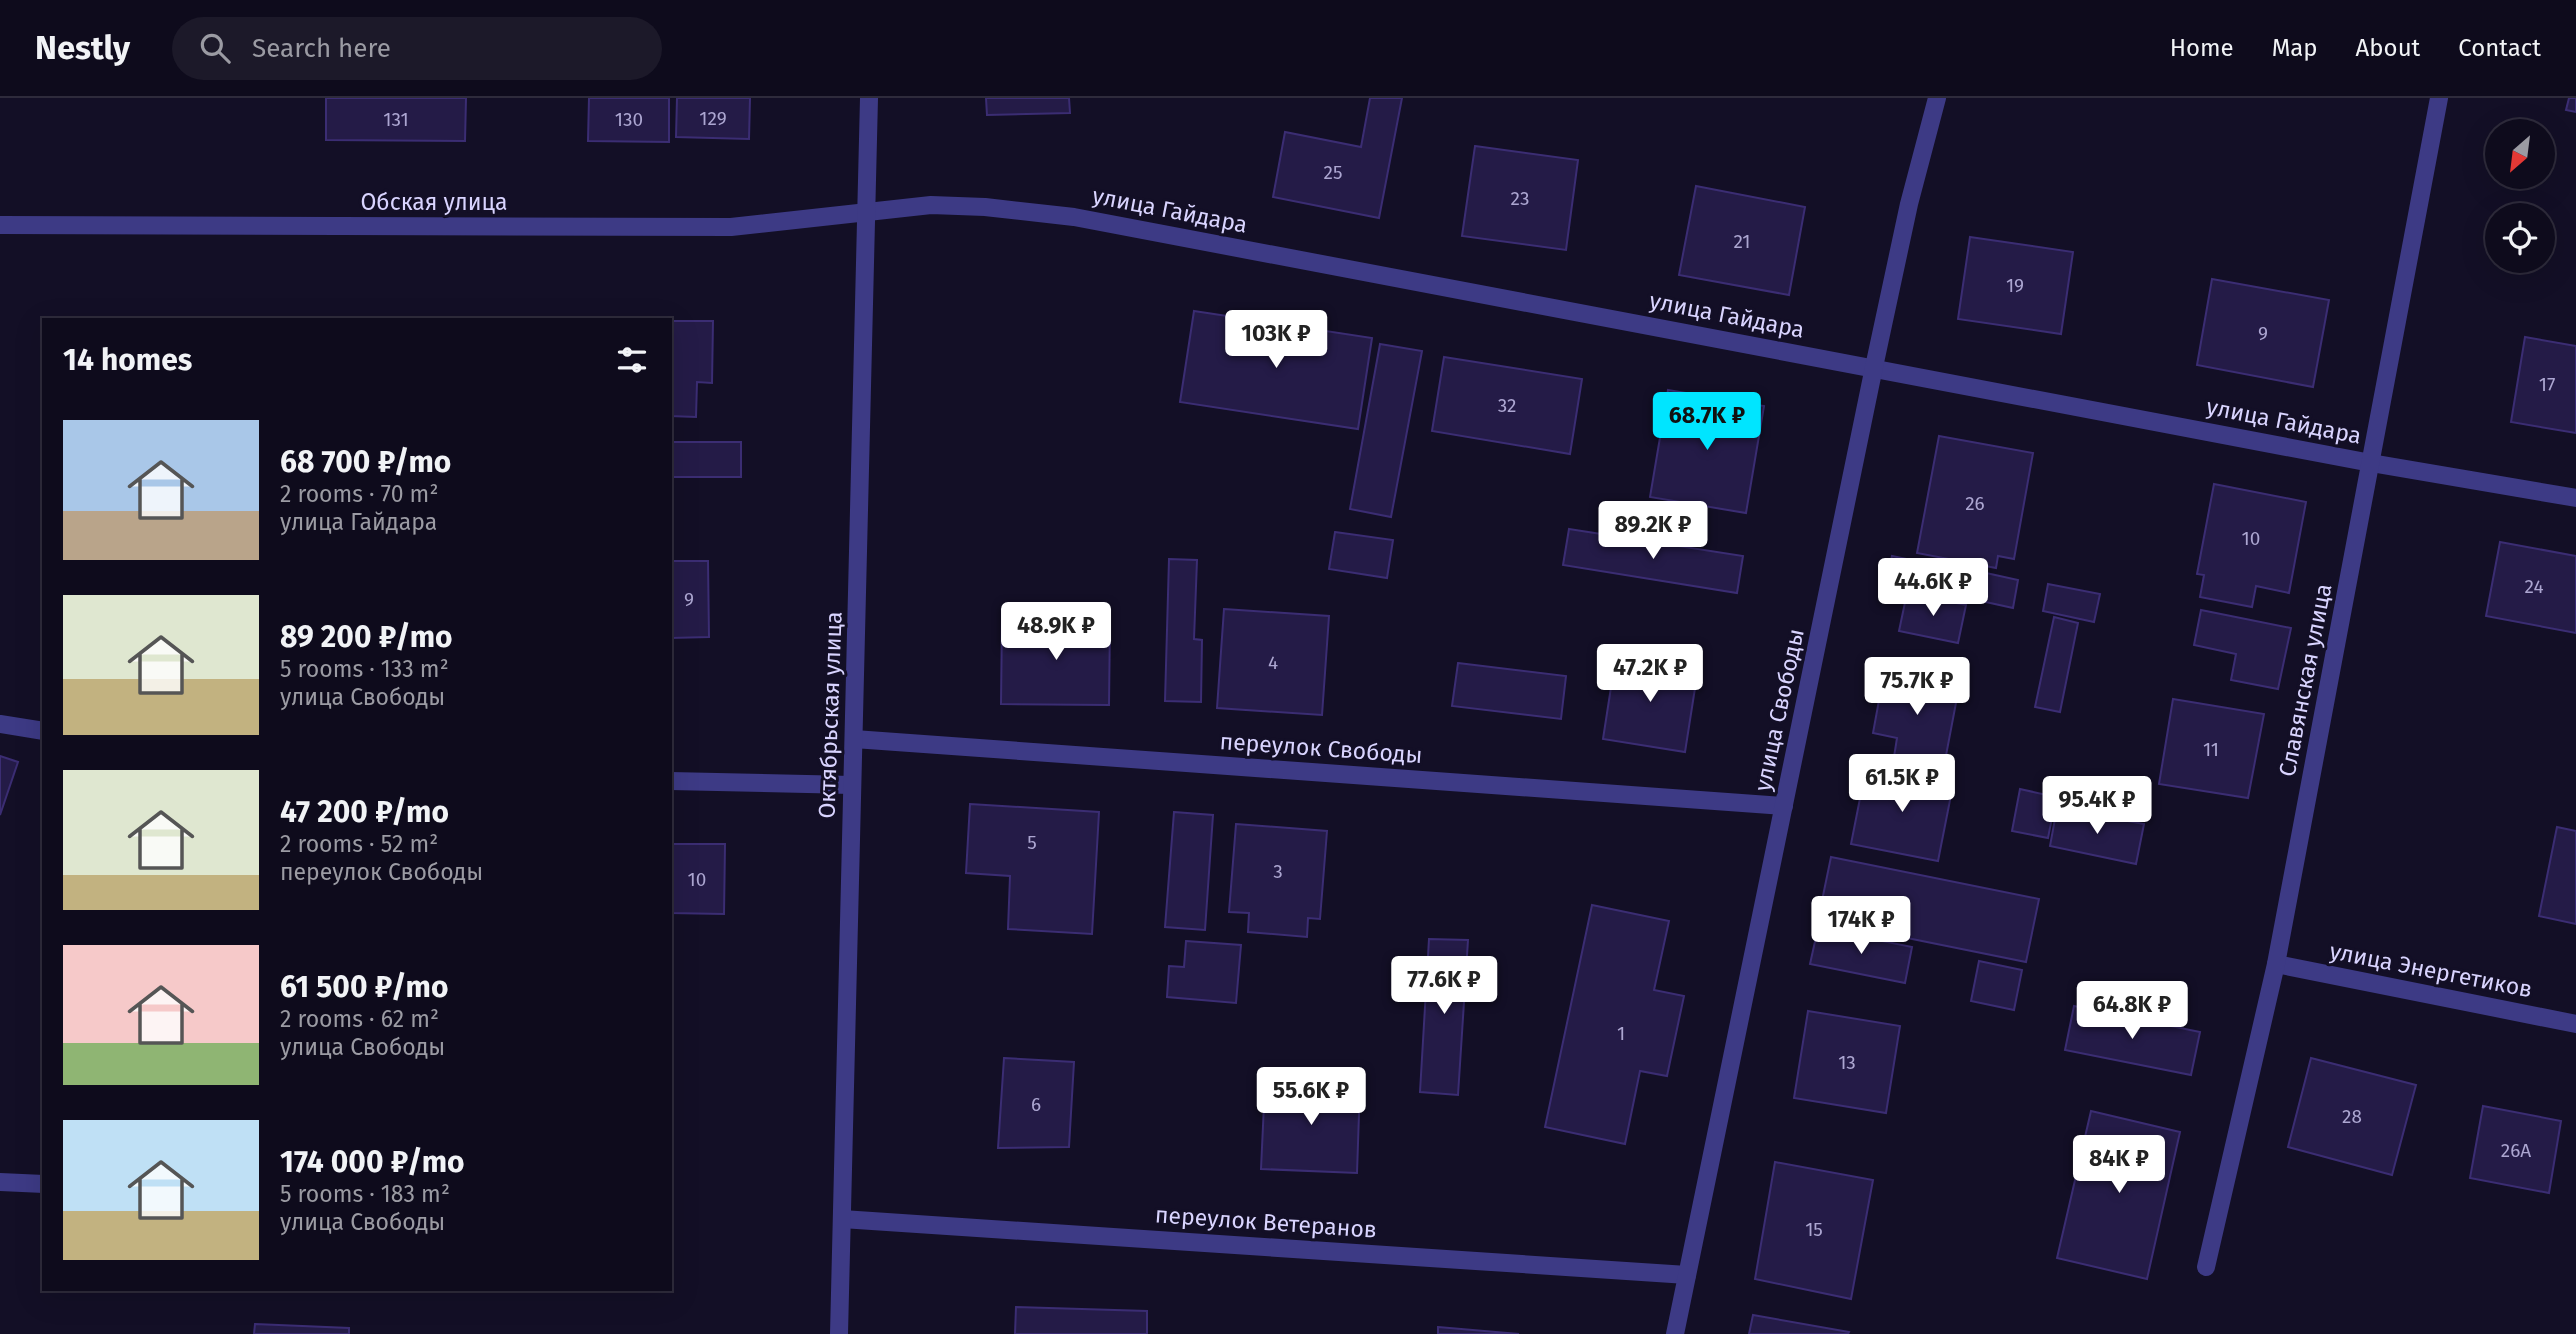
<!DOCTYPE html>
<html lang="en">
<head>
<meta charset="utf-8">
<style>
  :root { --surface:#0e0b1c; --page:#1c1929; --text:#f1f3f6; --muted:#9b9ba3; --line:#2e2b3b; --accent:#00e5ff }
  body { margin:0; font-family:"Fira Sans",sans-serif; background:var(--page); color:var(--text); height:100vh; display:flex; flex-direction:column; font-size:26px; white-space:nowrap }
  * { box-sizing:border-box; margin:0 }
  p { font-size:23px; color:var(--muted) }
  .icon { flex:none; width:38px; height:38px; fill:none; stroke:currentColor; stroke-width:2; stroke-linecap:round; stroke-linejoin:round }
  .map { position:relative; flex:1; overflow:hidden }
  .sheet { position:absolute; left:42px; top:220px; width:630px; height:973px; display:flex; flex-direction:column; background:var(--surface); border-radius:0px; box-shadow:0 7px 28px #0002,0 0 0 2px var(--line) }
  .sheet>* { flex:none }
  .needle { width:46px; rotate:208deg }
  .fabs { position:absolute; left:2485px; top:21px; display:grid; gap:14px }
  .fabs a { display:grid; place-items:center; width:70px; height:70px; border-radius:50%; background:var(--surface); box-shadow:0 7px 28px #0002,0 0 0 2px var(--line); font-size:35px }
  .price { position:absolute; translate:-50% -60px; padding:0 16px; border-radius:7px; background:#fff; color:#222; font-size:23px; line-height:46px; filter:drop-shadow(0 2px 4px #0008) }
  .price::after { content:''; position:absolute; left:50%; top:42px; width:21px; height:16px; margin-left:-10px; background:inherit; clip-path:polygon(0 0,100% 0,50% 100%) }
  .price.on { background:var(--accent); color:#111 }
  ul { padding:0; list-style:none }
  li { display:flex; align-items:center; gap:21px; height:175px; padding:0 21px }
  li span { display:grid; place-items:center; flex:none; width:196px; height:140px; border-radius:0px; color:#555 }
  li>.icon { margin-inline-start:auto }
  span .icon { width:84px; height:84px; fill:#fffc; stroke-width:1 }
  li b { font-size:30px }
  h2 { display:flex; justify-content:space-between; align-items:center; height:84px; padding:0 21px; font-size:30px }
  header { display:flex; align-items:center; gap:42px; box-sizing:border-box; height:98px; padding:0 35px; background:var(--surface); border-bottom:2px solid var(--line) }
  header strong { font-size:33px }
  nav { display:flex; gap:38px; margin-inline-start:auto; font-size:24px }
  .search { width:490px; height:63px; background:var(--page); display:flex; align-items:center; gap:18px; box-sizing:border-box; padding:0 24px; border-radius:38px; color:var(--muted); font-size:26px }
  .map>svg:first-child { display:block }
  .building { fill:#241b47; stroke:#3b2d73; stroke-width:2 }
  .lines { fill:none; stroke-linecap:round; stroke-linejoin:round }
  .lane { stroke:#3d3a85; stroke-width:18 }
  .street { stroke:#3d3a85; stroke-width:18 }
  .labels { text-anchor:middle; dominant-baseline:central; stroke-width:6; stroke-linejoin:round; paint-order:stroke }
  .number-label { font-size:19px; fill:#aca6d1 }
  .street-label { font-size:23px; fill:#d9d4ff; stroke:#130f26 }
</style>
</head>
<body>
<header>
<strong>Nestly</strong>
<div class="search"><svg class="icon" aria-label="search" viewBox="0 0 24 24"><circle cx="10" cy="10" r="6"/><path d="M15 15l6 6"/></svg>Search here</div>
<nav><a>Home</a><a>Map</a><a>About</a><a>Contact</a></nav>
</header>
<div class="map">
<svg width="2576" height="1236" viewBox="0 0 2576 1236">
  <rect width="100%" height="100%" fill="#130f26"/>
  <g class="building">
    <path d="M326,0h140l-1,43 -139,-1z"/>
    <path d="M589,0h80v44l-81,-1z"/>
    <path d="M677,0h73l-1,41 -73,-2z"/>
    <path d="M986,0h83l1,15 -83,2z"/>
    <path d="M1370,0h32l-23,120 -106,-21 12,-65 76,15z"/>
    <path d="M2569,0h7v14l-10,-2z"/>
    <path d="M1475,48l103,14 -12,90 -104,-14z"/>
    <path d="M1696,88l109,21 -16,88 -110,-20z"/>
    <path d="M1970,139l103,15 -12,82 -103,-15z"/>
    <path d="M2212,181l117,21 -16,87 -116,-22z"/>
    <path d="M1194,213l178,27 -14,91 -178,-27z"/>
    <path d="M670,223h43l-1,62 -15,-1 -1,35 -26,-1z"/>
    <path d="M2525,239l51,9v87l-65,-11z"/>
    <path d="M1380,246l42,7 -31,166 -41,-8z"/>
    <path d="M1444,259l138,22 -12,75 -138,-23z"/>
    <path d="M1668,292l96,16 -18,107 -96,-16z"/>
    <path d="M1939,338l94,17 -19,106 -16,-3 -2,12 -79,-15z"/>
    <rect x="670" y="344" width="71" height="35"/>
    <path d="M2214,386l92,18 -17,91 -33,-7 -4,21 -52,-10 4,-22 -7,-1z"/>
    <path d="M1569,431l174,27 -6,37 -174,-28z"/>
    <path d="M1335,434l58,8 -6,38 -58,-9z"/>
    <path d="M2500,444l76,14v77l-90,-17z"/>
    <path d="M1892,458l73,15 -5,26 -74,-15z"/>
    <path d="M1169,461l28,1 -3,79 8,1 -1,62 -36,-1z"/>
    <path d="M670,463h38l1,76 -39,1z"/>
    <path d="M1968,471l50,11 -5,28 -50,-11z"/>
    <path d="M2048,486l52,10 -6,28 -51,-11z"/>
    <path d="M1907,495l59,12 -8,38 -59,-12z"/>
    <path d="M1224,511l105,7 -7,99 -105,-7z"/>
    <path d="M2201,512l90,18 -13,61 -47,-9 5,-26 -42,-9z"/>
    <path d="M2054,519l24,6 -18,89 -25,-5z"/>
    <path d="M1002,522h108l-1,85 -108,-1z"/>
    <path d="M1616,557l82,14 -13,83 -82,-13z"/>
    <path d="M1458,565l108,13 -5,43 -109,-13z"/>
    <path d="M1884,575l75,14 -15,79 -50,-9 3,-19 -24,-5z"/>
    <path d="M2173,601l91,15 -16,84 -89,-14z"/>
    <path d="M0,658l18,6 -18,53z"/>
    <path d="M1866,670l87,17 -15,76 -87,-17z"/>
    <path d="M2020,691l36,8 -8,41 -36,-7z"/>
    <path d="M970,706l129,8 -7,122 -84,-5 2,-53 -44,-3z"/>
    <path d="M2057,710l87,16 -8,40 -86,-18z"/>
    <path d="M1174,714l39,3 -8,115 -40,-3z"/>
    <path d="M1236,726l91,7 -7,88 -12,-1 -1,19 -59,-5 1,-19 -20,-1z"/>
    <path d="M2557,729l19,4v93l-37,-8z"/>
    <path d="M670,746h55l-1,70 -54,-1z"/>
    <path d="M1831,759l208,42 -13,63 -208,-42z"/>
    <path d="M1592,807l77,16 -15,69 30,6 -17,80 -27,-5 -15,73 -80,-17z"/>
    <path d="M1818,830l94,19 -7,36 -95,-19z"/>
    <path d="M1429,841l39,1 -10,155 -38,-3z"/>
    <path d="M1186,843l55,4 -5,58 -69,-6 2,-31 15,1z"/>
    <path d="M1979,863l43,9 -8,40 -43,-9z"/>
    <path d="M2074,908l126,26 -9,43 -126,-25z"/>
    <path d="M1808,913l92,15 -14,87 -92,-15z"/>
    <path d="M1004,960l70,4 -5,85 -71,1z"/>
    <path d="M2311,960l105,27 -24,90 -104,-28z"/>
    <path d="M1265,985l95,1 -3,89 -96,-4z"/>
    <path d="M2483,1008l78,15 -12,72 -79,-15z"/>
    <path d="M2091,1013l89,21 -33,147 -90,-21z"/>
    <path d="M1775,1064l98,18 -22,119 -96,-20z"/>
    <path d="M1016,1209l131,4v23h-132z"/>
    <path d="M1753,1217l96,17 -1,2h-99z"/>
    <path d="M255,1226l94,4v6h-95z"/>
    <path d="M1438,1229l81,7h-81z"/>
  </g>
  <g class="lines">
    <g class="lane">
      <path d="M0,626l44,7"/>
      <path d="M670,683l182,4"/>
      <path d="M0,1084l44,2"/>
    </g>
    <g class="street">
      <path d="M0,127l731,2 200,-22 54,2 89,10 1297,246 205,35"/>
      <path d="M854,641l930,67"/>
      <path d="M2276,866l300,60"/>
      <path d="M842,1121l845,56"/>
      <path d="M2206,1169l70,-303 163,-866"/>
      <path d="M839,1236l30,-1236"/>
      <path d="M1675,1236l199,-967 35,-163 28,-106"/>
    </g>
  </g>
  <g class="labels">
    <g class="number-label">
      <text x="713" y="20">129</text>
      <text x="396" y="21">131</text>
      <text x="629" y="21">130</text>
      <text x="1333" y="74">25</text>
      <text x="1520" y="100">23</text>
      <text x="1742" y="143">21</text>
      <text x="2015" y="187">19</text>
      <text x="2263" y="235">9</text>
      <text x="2547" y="286">17</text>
      <text x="1507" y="307">32</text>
      <text x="1975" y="405">26</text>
      <text x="2251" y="440">10</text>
      <text x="2534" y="488">24</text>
      <text x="689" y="501">9</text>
      <text x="1273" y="564">4</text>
      <text x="2211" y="651">11</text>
      <text x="1032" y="744">5</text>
      <text x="1278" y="773">3</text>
      <text x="697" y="781">10</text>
      <text x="1621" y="935">1</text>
      <text x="1847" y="964">13</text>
      <text x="1036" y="1006">6</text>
      <text x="2352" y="1018">28</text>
      <text x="2516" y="1052">26А</text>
      <text x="1814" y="1131">15</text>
    </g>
    <g class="street-label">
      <text x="434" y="104">Обская улица</text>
      <text transform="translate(1170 112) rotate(11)">улица Гайдара</text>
      <text transform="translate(1727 217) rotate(11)">улица Гайдара</text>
      <text transform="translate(2284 323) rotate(11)">улица Гайдара</text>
      <text transform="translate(2305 582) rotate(-79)">Славянская улица</text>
      <text transform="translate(1779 612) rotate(-78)">улица Свободы</text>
      <text transform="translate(830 617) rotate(-88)">Октябрьская улица</text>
      <text transform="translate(1321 650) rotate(4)">переулок Свободы</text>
      <text transform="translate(2431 872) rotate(11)">улица Энергетиков</text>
      <text transform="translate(1266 1124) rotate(4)">переулок Ветеранов</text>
    </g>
  </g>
</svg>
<div class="fabs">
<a><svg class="needle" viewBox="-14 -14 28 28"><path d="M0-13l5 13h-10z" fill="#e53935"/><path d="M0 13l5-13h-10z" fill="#9b9ba3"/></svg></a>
<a><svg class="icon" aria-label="locate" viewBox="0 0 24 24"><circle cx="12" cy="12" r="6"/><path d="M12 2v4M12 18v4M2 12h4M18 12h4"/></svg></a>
</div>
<b class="price" style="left:1276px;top:272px">103K ₽</b>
<b class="price on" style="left:1707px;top:354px">68.7K ₽</b>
<b class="price" style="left:1653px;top:463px">89.2K ₽</b>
<b class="price" style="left:1933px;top:520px">44.6K ₽</b>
<b class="price" style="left:1056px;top:564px">48.9K ₽</b>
<b class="price" style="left:1650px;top:606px">47.2K ₽</b>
<b class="price" style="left:1917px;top:619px">75.7K ₽</b>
<b class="price" style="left:1902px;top:716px">61.5K ₽</b>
<b class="price" style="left:2097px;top:738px">95.4K ₽</b>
<b class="price" style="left:1861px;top:858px">174K ₽</b>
<b class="price" style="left:1444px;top:918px">77.6K ₽</b>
<b class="price" style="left:2132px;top:943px">64.8K ₽</b>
<b class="price" style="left:1311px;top:1029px">55.6K ₽</b>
<b class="price" style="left:2119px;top:1097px">84K ₽</b>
<section class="sheet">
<h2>14 homes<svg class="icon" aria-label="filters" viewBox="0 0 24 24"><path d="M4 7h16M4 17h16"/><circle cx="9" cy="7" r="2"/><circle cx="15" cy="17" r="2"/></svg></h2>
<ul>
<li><span style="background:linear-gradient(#a9c7e8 65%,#b9a48a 0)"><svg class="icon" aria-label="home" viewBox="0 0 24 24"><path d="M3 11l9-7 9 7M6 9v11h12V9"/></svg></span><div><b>68 700 ₽/mo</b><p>2 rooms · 70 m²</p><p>улица Гайдара</p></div></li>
<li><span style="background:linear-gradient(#dfe7d0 60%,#c2b280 0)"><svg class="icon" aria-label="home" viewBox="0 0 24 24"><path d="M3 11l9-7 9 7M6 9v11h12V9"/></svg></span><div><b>89 200 ₽/mo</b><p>5 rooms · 133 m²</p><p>улица Свободы</p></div></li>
<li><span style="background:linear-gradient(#dfe7d0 75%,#c2b280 0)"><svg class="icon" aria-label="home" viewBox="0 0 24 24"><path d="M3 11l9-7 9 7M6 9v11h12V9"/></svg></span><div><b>47 200 ₽/mo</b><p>2 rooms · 52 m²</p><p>переулок Свободы</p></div></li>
<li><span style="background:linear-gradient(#f6c9c9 70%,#8fb573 0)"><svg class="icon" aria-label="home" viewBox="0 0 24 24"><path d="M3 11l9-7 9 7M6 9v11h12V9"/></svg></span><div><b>61 500 ₽/mo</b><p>2 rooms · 62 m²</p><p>улица Свободы</p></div></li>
<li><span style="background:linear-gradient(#bfe0f5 65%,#c2b280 0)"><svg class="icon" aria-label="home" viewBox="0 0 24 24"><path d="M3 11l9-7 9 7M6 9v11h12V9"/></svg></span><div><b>174 000 ₽/mo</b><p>5 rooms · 183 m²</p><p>улица Свободы</p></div></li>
</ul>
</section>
</div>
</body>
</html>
